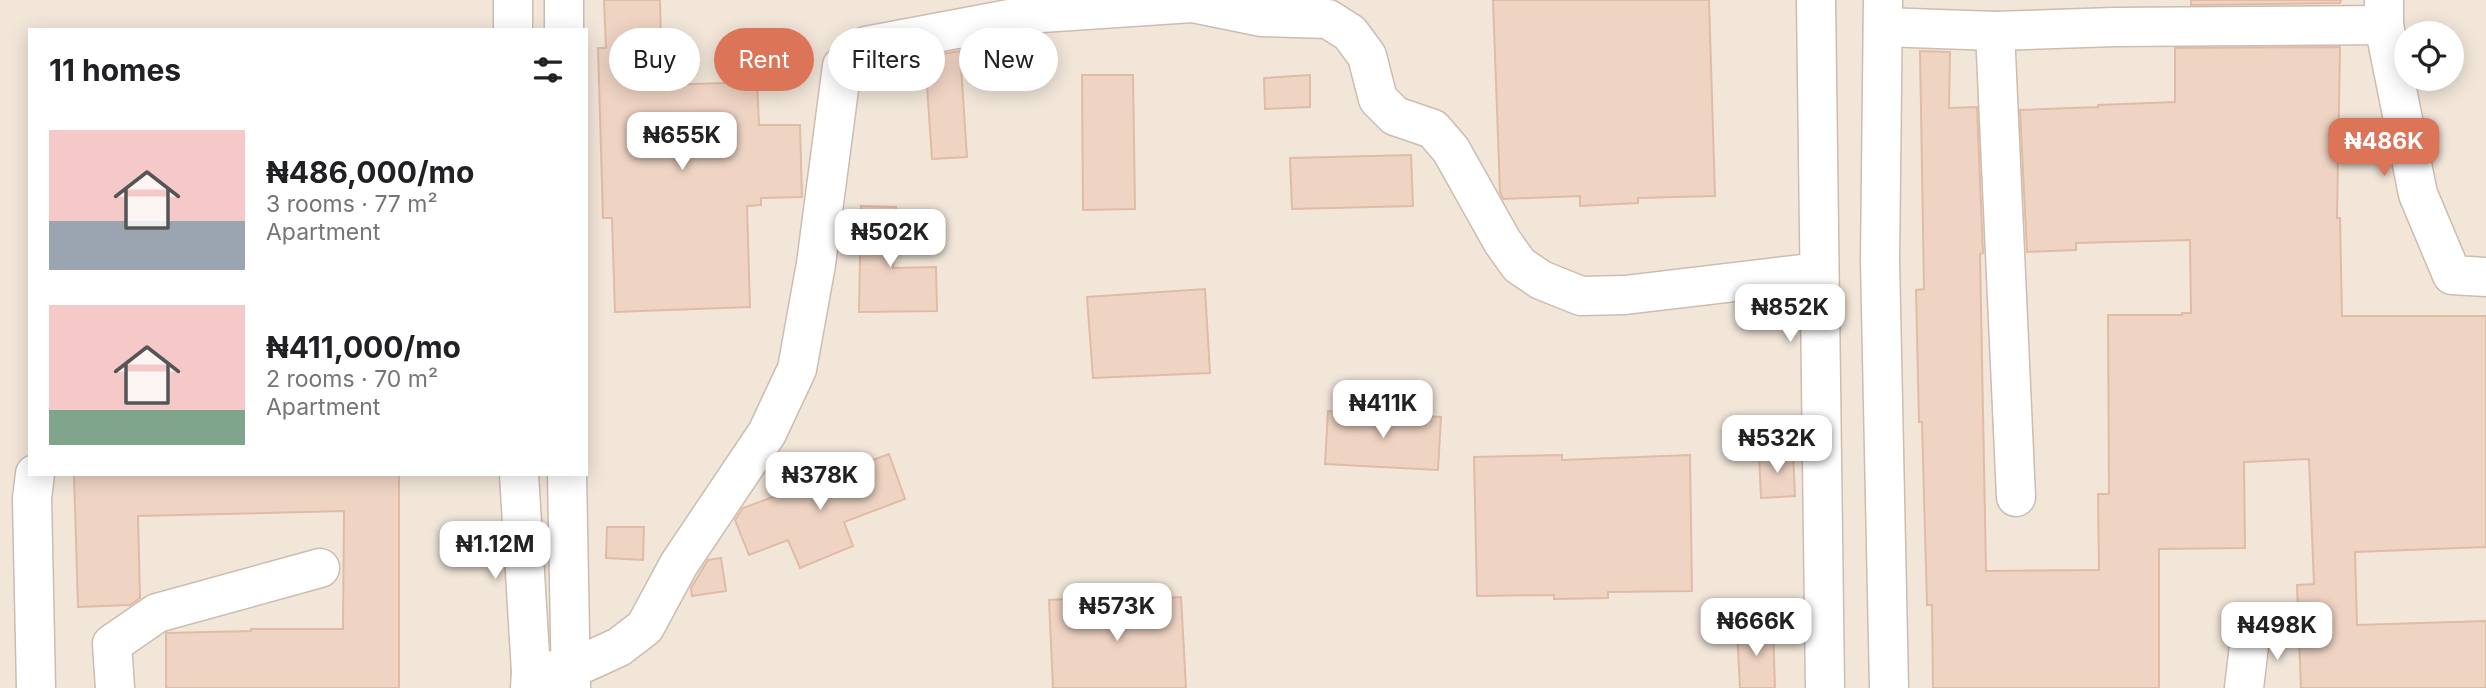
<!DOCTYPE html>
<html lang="en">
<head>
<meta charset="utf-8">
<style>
  :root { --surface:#fff; --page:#f6f6f6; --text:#202124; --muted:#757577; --accent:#dc7458 }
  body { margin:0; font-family:Inter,sans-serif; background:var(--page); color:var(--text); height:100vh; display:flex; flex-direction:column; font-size:26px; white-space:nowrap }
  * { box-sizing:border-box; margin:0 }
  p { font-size:23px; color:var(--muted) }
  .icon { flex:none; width:38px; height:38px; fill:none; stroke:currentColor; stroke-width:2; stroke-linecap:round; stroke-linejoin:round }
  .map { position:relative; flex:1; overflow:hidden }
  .panel { position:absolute; left:28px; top:28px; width:560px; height:448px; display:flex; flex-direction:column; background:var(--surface); border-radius:0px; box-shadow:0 4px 18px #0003 }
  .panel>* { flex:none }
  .hud { position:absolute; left:609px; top:28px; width:665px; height:63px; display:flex; gap:14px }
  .buttons { position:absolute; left:2394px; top:21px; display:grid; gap:14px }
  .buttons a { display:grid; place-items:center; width:70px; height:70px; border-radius:50%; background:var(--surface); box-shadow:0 4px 18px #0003; font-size:35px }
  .price { position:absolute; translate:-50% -60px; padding:0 16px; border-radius:14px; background:#fff; color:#222; font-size:23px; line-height:46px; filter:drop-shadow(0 2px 4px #0008) }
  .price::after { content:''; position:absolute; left:50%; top:42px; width:21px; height:16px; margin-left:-10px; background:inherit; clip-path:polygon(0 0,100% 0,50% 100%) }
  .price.on { background:var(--accent); color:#fff }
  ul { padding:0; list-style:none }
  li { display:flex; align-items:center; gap:21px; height:175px; padding:0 21px }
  li span { display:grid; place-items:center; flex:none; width:196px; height:140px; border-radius:0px; color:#555 }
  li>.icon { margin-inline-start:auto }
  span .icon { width:84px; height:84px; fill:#fffc; stroke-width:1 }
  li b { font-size:30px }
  h2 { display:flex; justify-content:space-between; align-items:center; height:84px; padding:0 21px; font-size:30px }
  .chip { padding:0 24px; border-radius:32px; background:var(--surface); box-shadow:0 4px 18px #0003; font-size:24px; line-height:63px }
  .chip.on { background:var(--accent); color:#fff }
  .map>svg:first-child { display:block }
  .residential { fill:#f2e6d9; fill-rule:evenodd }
  .building { fill:#efd4c3; stroke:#e0bba5; stroke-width:2 }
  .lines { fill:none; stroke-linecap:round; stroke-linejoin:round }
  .minor-casing { stroke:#cdbcb0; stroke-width:41 }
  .minor { stroke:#fff; stroke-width:38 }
</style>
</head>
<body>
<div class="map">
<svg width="2486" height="688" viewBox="0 0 2486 688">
  <rect width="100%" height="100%" fill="#fbf4ea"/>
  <path class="residential" d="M0,0h2486v688h-2486zM30,30h556v444h-556zM2406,33h46v46h-46z"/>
  <g class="building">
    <path d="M604,0h56l2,85 95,-3 2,43h41l2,72 -41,1v7l-14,1 3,101 -135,5 -3,-94h-9l-5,-170h8z"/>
    <path d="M1493,0h216l6,196 -77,2v5l-58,3v-10l-77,3 -3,-7z"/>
    <path d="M2191,0h150l-1,3 -149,2z"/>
    <path d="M2340,47l-3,171h3l2,98h144v231l-131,5 2,73 129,-4v67h-185l-4,-103 17,-1 -5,-125 -65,3 1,86 -86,1v139h-226l-1,-83h-5l-5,-183h-3l-3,-132 8,-1 -4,-238 30,1 -1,56 28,-1 6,146 -3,1 6,317 113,-1 -1,-76h11l-1,-179h74v-2h9l-1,-73 -114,3v7l-49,2 -7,-142 78,-3v-2l77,-3v-54z"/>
    <path d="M960,51l7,106 -35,2 -7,-102z"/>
    <path d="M1082,75h51l2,134 -52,1z"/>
    <path d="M1310,75v32l-45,2 -1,-31z"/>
    <path d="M1411,155l2,51 -121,3 -2,-51z"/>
    <path d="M861,206l35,1 -3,61 43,-1 1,44 -78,1z"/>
    <path d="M1205,289l5,84 -117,5 -6,-81z"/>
    <path d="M1328,411l113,6 -3,53 -113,-6z"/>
    <path d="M1793,452l2,44 -34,2 -2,-45z"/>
    <path d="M889,454l16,45 -61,23 9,24 -53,22 -12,-28 -39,15 -14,-35 8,-12z"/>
    <path d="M1562,455v5l128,-5 2,136 -84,1v6l-54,1v-4l-77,1 -3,-139z"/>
    <path d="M74,474h325v214h-233v-55l85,-2v-2h92l1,-118 -206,5 2,82 -10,7 -52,2z"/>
    <path d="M607,527h37l-1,33 -37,-2z"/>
    <path d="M721,558l5,33 -34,5 -1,-8 17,-28z"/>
    <path d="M1107,597v4l74,-4 5,91h-133l-4,-88z"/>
    <path d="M1773,628l2,60h-35l-3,-58z"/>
  </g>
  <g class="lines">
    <defs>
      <g id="minor">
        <path d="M1816,0l9,688"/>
        <path d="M1883,0l-3,260 9,428"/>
        <path d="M2384,0v25l34,169 34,81 34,2"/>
        <path d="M1883,27l112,4 120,-4 269,-2"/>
        <path d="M513,30v-30"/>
        <path d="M564,30v-30"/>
        <path d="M1995,31l21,466"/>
        <path d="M35,474l-3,24 4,190"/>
        <path d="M519,474l12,198 -1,16"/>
        <path d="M567,474l4,214"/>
        <path d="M531,672l40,-3 48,-22 26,-20 34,-63 88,-131 30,-64 19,-105 26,-198 24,-20 175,-33 151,-10 69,14 67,2 22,14 17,23 11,43 17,17 38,13 18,21 51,91 17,24 22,15 40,16 44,-1 194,-23"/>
        <path d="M115,688l-3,-44 45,-31 163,-45"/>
        <path d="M2244,688l7,-59"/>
      </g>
    </defs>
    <use href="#minor" class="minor-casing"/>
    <use href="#minor" class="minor"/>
  </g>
</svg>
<div class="buttons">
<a><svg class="icon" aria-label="locate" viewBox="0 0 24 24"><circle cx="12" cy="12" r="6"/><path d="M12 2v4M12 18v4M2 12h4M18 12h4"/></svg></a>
</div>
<b class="price" style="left:682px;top:172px">₦655K</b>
<b class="price on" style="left:2384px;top:178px">₦486K</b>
<b class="price" style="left:890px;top:269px">₦502K</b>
<b class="price" style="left:1790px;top:344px">₦852K</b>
<b class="price" style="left:1383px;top:440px">₦411K</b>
<b class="price" style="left:1777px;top:475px">₦532K</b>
<b class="price" style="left:820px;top:512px">₦378K</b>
<b class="price" style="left:495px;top:581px">₦1.12M</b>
<b class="price" style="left:1117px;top:643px">₦573K</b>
<b class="price" style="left:1756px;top:658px">₦666K</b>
<b class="price" style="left:2277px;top:662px">₦498K</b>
<div class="hud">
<a class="chip">Buy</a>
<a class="chip on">Rent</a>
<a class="chip">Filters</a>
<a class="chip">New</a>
</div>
<section class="panel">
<h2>11 homes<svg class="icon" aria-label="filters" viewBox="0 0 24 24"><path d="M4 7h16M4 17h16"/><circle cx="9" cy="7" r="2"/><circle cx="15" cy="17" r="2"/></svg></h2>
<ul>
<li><span style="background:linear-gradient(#f6c9c9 65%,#9aa5b1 0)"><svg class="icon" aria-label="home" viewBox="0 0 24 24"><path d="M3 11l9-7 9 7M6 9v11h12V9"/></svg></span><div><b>₦486,000/mo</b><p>3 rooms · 77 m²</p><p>Apartment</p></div></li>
<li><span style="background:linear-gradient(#f6c9c9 75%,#7fa58c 0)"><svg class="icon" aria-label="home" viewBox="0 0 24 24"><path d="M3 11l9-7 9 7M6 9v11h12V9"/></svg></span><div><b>₦411,000/mo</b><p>2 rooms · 70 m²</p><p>Apartment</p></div></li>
</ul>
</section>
</div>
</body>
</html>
